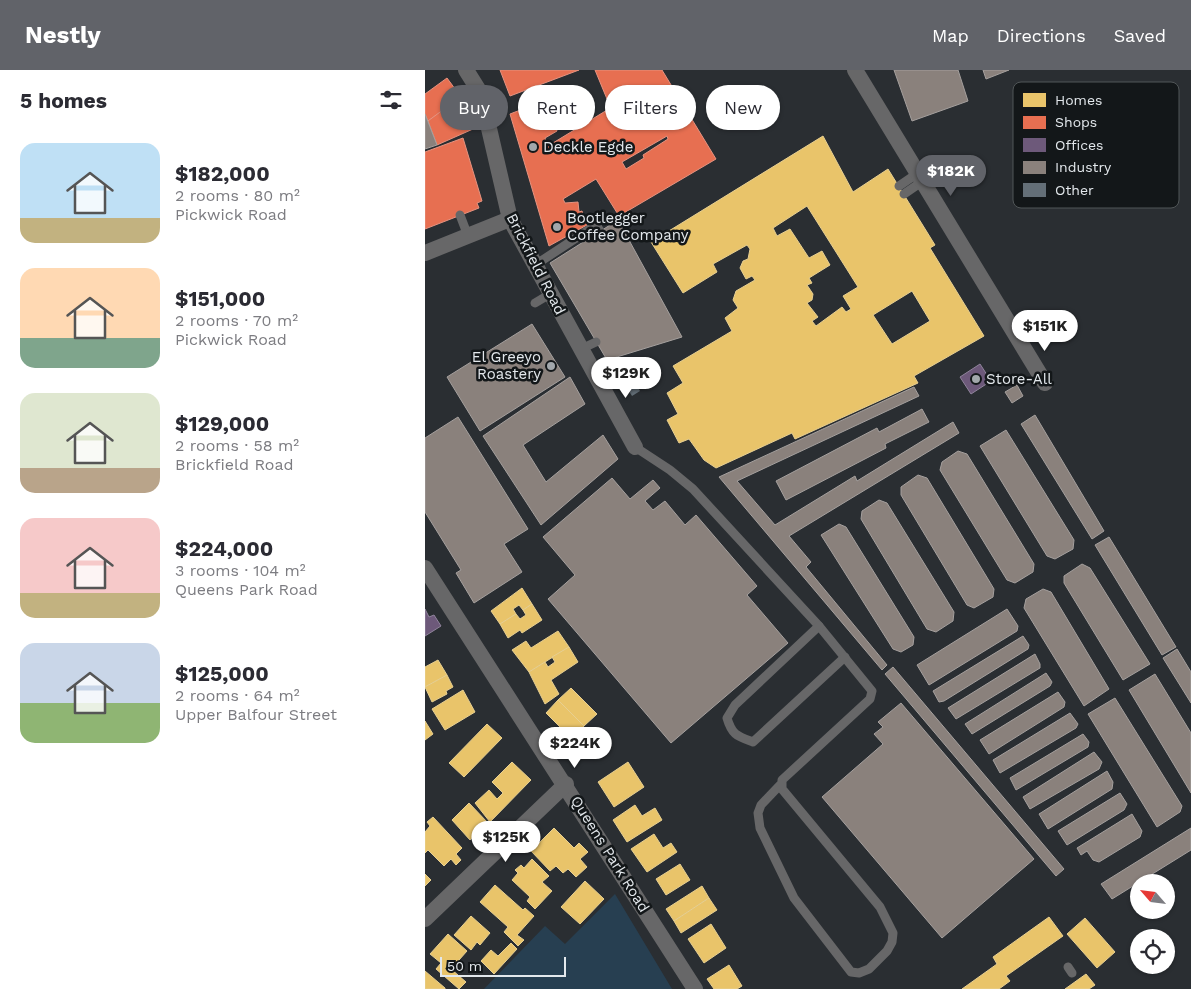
<!DOCTYPE html>
<html lang="en">
<head>
<meta charset="utf-8">
<style>
  :root { --surface:#fff; --page:#f7f7f7; --text:#2b2b33; --muted:#7c7c81; --accent:#616369 }
  body { margin:0; font-family:"Work Sans",sans-serif; background:var(--page); color:var(--text); height:100vh; display:flex; flex-direction:column; font-size:19px; white-space:nowrap }
  * { box-sizing:border-box; margin:0 }
  p { font-size:16px; color:var(--muted) }
  .icon { flex:none; width:28px; height:28px; fill:none; stroke:currentColor; stroke-width:2; stroke-linecap:round; stroke-linejoin:round }
  .map { position:relative; flex:1; overflow:hidden }
  .details { display:flex; flex-direction:column; background:var(--surface); width:425px }
  .details>* { flex:none }
  .hud { position:absolute; left:15px; top:15px; width:475px; height:45px; display:flex; gap:10px }
  .needle { width:32px; rotate:298deg }
  .tools { position:absolute; left:705px; top:804px; display:grid; gap:10px }
  .tools a { display:grid; place-items:center; width:45px; height:45px; border-radius:50%; background:var(--surface); box-shadow:0 1px 4px #0004; font-size:25px }
  .scale { position:absolute; left:15px; bottom:12px; width:126px; box-sizing:border-box; padding-left:5px; border:2px solid #e3e8ec; border-top:0; font-size:14px; line-height:18px; white-space:nowrap; color:#e3e8ec; -webkit-text-stroke:4px #131719; paint-order:stroke }
  .price { position:absolute; translate:-50% -42px; padding:0 11px; border-radius:18px; background:#fff; color:#222; font-size:16px; line-height:32px; filter:drop-shadow(0 1px 2px #0008) }
  .price::after { content:''; position:absolute; left:50%; top:30px; width:15px; height:11px; margin-left:-8px; background:inherit; clip-path:polygon(0 0,100% 0,50% 100%) }
  .price.on { background:var(--accent); color:#fff }
  ul { padding:0; list-style:none }
  li { display:flex; align-items:center; gap:15px; height:125px; padding:0 20px }
  li span { display:grid; place-items:center; flex:none; width:140px; height:100px; border-radius:15px; color:#555 }
  li>.icon { margin-inline-start:auto }
  span .icon { width:60px; height:60px; fill:#fffc; stroke-width:1 }
  li b { font-size:21px }
  h2 { display:flex; justify-content:space-between; align-items:center; height:60px; padding:0 20px; font-size:21px }
  .tag { padding:0 18px; border-radius:22px; background:var(--surface); box-shadow:0 1px 4px #0004; font-size:18px; line-height:45px }
  .tag.on { background:var(--accent); color:#fff }
  header { display:flex; align-items:center; gap:30px; box-sizing:border-box; height:70px; padding:0 25px; background:var(--accent); color:#fff }
  header strong { font-size:24px }
  nav { display:flex; gap:28px; margin-inline-start:auto; font-size:18px }
  main { display:flex; flex:1; min-height:0 }
  .map>svg:first-child { display:block }
  .green { fill:#273f51 }
  .homes { fill:#e9c46a; stroke:#e7cf91; fill-rule:evenodd }
  .shops { fill:#e76f51; stroke:#e69380; fill-rule:evenodd }
  .offices { fill:#6d597a; stroke:#90849c }
  .industry { fill:#8a817c; stroke:#a5a09e }
  .building { fill:#646f78 }
  .lines { fill:none; stroke-linecap:round; stroke-linejoin:round }
  .lane { stroke:#676768; stroke-width:9 }
  .street { stroke:#676768; stroke-width:16 }
  .poi-dot { fill:#a2a7ab; stroke:#131719; stroke-width:2 }
  .labels { text-anchor:middle; dominant-baseline:central; stroke-width:5; stroke-linejoin:round; paint-order:stroke }
  .poi-label { font-size:15px; fill:#e3e8ec; stroke:#131719; text-anchor:start }
  .street-label { font-size:15px; fill:#e3e8ec; stroke:#131719 }
  .key { fill:#131719; stroke:#515658; stroke-width:1 }
  .key-label { font-size:14px; fill:#e3e8ec }
</style>
</head>
<body>
<header>
<strong>Nestly</strong>
<nav><a>Map</a><a>Directions</a><a>Saved</a></nav>
</header>
<main>
<section class="details">
<h2>5 homes<svg class="icon" aria-label="filters" viewBox="0 0 24 24"><path d="M4 7h16M4 17h16"/><circle cx="9" cy="7" r="2"/><circle cx="15" cy="17" r="2"/></svg></h2>
<ul>
<li><span style="background:linear-gradient(#bfe0f5 75%,#c2b280 0)"><svg class="icon" aria-label="home" viewBox="0 0 24 24"><path d="M3 11l9-7 9 7M6 9v11h12V9"/></svg></span><div><b>$182,000</b><p>2 rooms · 80 m²</p><p>Pickwick Road</p></div></li>
<li><span style="background:linear-gradient(#ffd9b3 70%,#7fa58c 0)"><svg class="icon" aria-label="home" viewBox="0 0 24 24"><path d="M3 11l9-7 9 7M6 9v11h12V9"/></svg></span><div><b>$151,000</b><p>2 rooms · 70 m²</p><p>Pickwick Road</p></div></li>
<li><span style="background:linear-gradient(#dfe7d0 75%,#b9a48a 0)"><svg class="icon" aria-label="home" viewBox="0 0 24 24"><path d="M3 11l9-7 9 7M6 9v11h12V9"/></svg></span><div><b>$129,000</b><p>2 rooms · 58 m²</p><p>Brickfield Road</p></div></li>
<li><span style="background:linear-gradient(#f6c9c9 75%,#c2b280 0)"><svg class="icon" aria-label="home" viewBox="0 0 24 24"><path d="M3 11l9-7 9 7M6 9v11h12V9"/></svg></span><div><b>$224,000</b><p>3 rooms · 104 m²</p><p>Queens Park Road</p></div></li>
<li><span style="background:linear-gradient(#c9d6e8 60%,#8fb573 0)"><svg class="icon" aria-label="home" viewBox="0 0 24 24"><path d="M3 11l9-7 9 7M6 9v11h12V9"/></svg></span><div><b>$125,000</b><p>2 rooms · 64 m²</p><p>Upper Balfour Street</p></div></li>
</ul>
</section>
<div class="map">
<svg width="766" height="919" viewBox="0 0 766 919">
  <rect width="100%" height="100%" fill="#2a2e32"/>
  <path class="green" d="M190,824l57,95h-188l61,-63 20,18z"/>
  <g class="homes">
    <path d="M398,66l30,56 35,-23 47,76 -5,3 54,88 -70,40 4,7 -123,56 -3,-6 -76,35 -12,-8 -15,-21 -10,4 -12,-23 11,-6 -11,-21 16,-10 -10,-17 59,-35 -7,-13 13,-10 -5,-8 3,-9 19,-11 -3,-4 -6,3 -6,-11 3,-7 5,-2 2,-10 -3,-4 -34,19 4,8 -34,21 -32,-51zM382,136l51,81 -15,9 8,13 -5,3 -4,-5 -26,19 -4,-5 6,-4 -11,-14 5,-3 1,-6 -6,-9 5,-2 -3,-5 21,-13 -8,-14 -13,7 -19,-29 -13,7 -4,-8zM487,221l18,30 -38,23 -19,-29z"/>
    <path d="M97,518l10,16 -9,6 -4,-5 -6,4 3,5 -16,10 -9,-13z"/>
    <path d="M107,534l10,16 -20,13 -2,-3 -12,8 -8,-14 16,-10 4,5 6,-4 -3,-5z"/>
    <path d="M133,561l11,16 -40,25 -17,-22 14,-9 5,7z"/>
    <path d="M144,577l9,15 -27,18 8,14 -14,10 -16,-32 16,-10 3,5 7,-5 -3,-5z"/>
    <path d="M13,590l9,15 -22,12v-20z"/>
    <path d="M22,605l6,12 -7,4 1,3 -15,8 -7,-15z"/>
    <path d="M146,618l26,26 -13,12 -26,-26z"/>
    <path d="M38,620l12,22 -30,18 -13,-21z"/>
    <path d="M133,630l26,26 -12,13 -26,-26z"/>
    <path d="M0,651l8,13 -8,6z"/>
    <path d="M62,654l15,14 -38,39 -15,-14z"/>
    <path d="M87,692l19,18 -41,42 -15,-19 14,-13 8,9 6,-6 -11,-11z"/>
    <path d="M203,692l16,25 -30,20 -16,-25z"/>
    <path d="M44,733l19,20 -18,17 -18,-20z"/>
    <path d="M210,735l7,11 13,-8 7,12 -35,22 -14,-22z"/>
    <path d="M8,747l29,31 -6,6 5,6 -5,5 -5,-6 -7,7 -16,-16 -3,3v-21l5,-6 -3,-4z"/>
    <path d="M129,758l20,20 5,-5 9,9 -8,7 7,8 -11,10 -8,-8 -5,4 -7,-7 -6,5 -19,-20z"/>
    <path d="M229,764l9,14 8,-5 6,9 -30,20 -16,-23z"/>
    <path d="M107,789l17,17 -7,6 10,9 -17,18 -8,-8 3,-4 -18,-17 6,-7 -3,-3 6,-5 3,3z"/>
    <path d="M255,794l10,16 -24,15 -10,-16z"/>
    <path d="M0,804l6,6 -6,6z"/>
    <path d="M160,811l19,18 -24,25 -19,-17z"/>
    <path d="M70,815l28,25 2,-2 9,8 -17,19 7,5 -6,6 -14,-14 4,-5 -28,-25z"/>
    <path d="M277,816l7,12 -35,23 -8,-12z"/>
    <path d="M284,828l8,12 -36,23 -7,-12z"/>
    <path d="M46,846l19,17 -10,12 -3,-3 -6,8 -17,-15z"/>
    <path d="M624,847l14,19 -57,40 4,5 -11,8h-37l35,-25 -4,-7z"/>
    <path d="M660,848l30,34 -18,16 -30,-34z"/>
    <path d="M286,854l15,24 -22,15 -16,-24z"/>
    <path d="M23,864l19,17 -16,18 15,13 -7,7 -23,-20 5,-6 -11,-9z"/>
    <path d="M86,873l6,6 -23,25 -13,-13 10,-11 7,6z"/>
    <path d="M304,895l13,21 -5,3h-23l-7,-10z"/>
    <path d="M0,901l20,17v1h-20z"/>
    <path d="M661,904l9,11 -6,4h-24z"/>
  </g>
  <g class="shops">
    <path d="M75,0h79l-69,26z"/>
    <path d="M170,0h67l54,89 -97,57 -23,-37 -33,20 2,4 13,-1 1,10 3,-1 5,14 -38,21 -39,-132 39,-15 7,19 -2,2 3,11 -12,7 3,8 92,-56 -1,-3 -32,12zM242,66l1,3 -25,16 1,3 -18,11 -4,-7z"/>
    <path d="M22,8l14,19 -33,24 -3,-7v-20z"/>
    <path d="M38,25l10,34 -36,16 -9,-24z"/>
    <path d="M38,68l19,63 -5,2 2,5 -54,21v-77z"/>
  </g>
  <g class="offices">
    <path d="M555,294l11,17 -20,13 -11,-17z"/>
    <path d="M0,539l4,8 5,-2 7,11 -16,10z"/>
  </g>
  <g class="industry">
    <path d="M469,0h64l10,31 -56,20z"/>
    <path d="M558,0h26l-23,9z"/>
    <path d="M0,44l12,31 -12,4z"/>
    <path d="M193,150l64,117 -75,23 -57,-97z"/>
    <path d="M107,254l33,53 -85,54 -33,-54z"/>
    <path d="M145,307l15,27 -62,41 23,37 57,-47 15,24 -77,66 -58,-89z"/>
    <path d="M592,315l6,11 -11,7 -7,-11z"/>
    <path d="M489,317l5,9 -182,85 38,44 80,-49 2,5 96,-59 6,11 -170,103 22,26 -5,5 81,98 -5,5 -163,-193z"/>
    <path d="M497,339l7,13 -44,22 1,4 -100,52 -10,-19 101,-53 2,4z"/>
    <path d="M610,345l69,116 -12,8 -71,-115z"/>
    <path d="M33,347l70,112 -24,15 18,28 -48,31 -18,-30 5,-3 -36,-58v-74z"/>
    <path d="M581,360l68,110 -1,9 -18,10 -8,-3 -67,-110z"/>
    <path d="M533,381l9,3 67,110 -1,8 -18,11 -8,-3 -67,-110 2,-8z"/>
    <path d="M493,405l9,3 67,111 -1,8 -19,11 -7,-3 -66,-110v-8z"/>
    <path d="M187,408l18,21 23,-19 7,8 -15,13 8,9 12,-9 20,24 11,-10 61,71 -10,9 41,48 -117,100 -123,-144 27,-24 -32,-38z"/>
    <path d="M454,430l8,3 67,109 -1,9 -17,11 -9,-3 -66,-110 1,-8z"/>
    <path d="M414,454l7,3 68,110 -1,8 -12,7 -8,-3 -72,-114z"/>
    <path d="M684,467l67,110 -14,8 -67,-110z"/>
    <path d="M657,494l8,4 60,96 -27,16 -59,-97v-7z"/>
    <path d="M618,519l8,3 58,97 -25,17 -60,-98 2,-9z"/>
    <path d="M582,539l11,17 -1,5 -88,54 -12,-20z"/>
    <path d="M598,566l6,9 -1,4 -84,52 -5,1 -6,-11z"/>
    <path d="M752,579l14,23v31l-28,-45z"/>
    <path d="M610,584l5,10v4l-84,51 -8,-11z"/>
    <path d="M468,597l171,202 -8,7 -171,-202z"/>
    <path d="M621,603l6,9 -2,4 -78,48 -7,-10z"/>
    <path d="M730,604l36,59v60l-62,-103z"/>
    <path d="M633,622l7,10 -1,5 -75,47 -9,-14z"/>
    <path d="M690,628l67,108 -2,6 -23,15 -69,-113z"/>
    <path d="M476,633l133,156 -92,79 -120,-141 61,-53 -9,-10 9,-7 -5,-5z"/>
    <path d="M645,643l8,11 -2,4 -76,45 -7,-13z"/>
    <path d="M658,664l6,8 -1,5 -72,43 -6,-12z"/>
    <path d="M669,682l8,10 -3,7 -69,40 -7,-12z"/>
    <path d="M682,701l6,11 -1,7 -64,40 -9,-15z"/>
    <path d="M695,723l7,11 -3,6 -57,35 -9,-14z"/>
    <path d="M707,744l10,17 -2,6 -41,25 -6,-2 -6,-9 -6,4 -4,-7z"/>
    <path d="M766,758v22l-79,49 -11,-15z"/>
  </g>
  <path class="building" d="M204,304l11,17 -8,5 -11,-17z"/>
  <g class="lines">
    <g class="lane">
      <path d="M474,116l19,-13"/>
      <path d="M479,124l19,-13"/>
      <path d="M35,145l8,21"/>
      <path d="M110,195l61,-40 4,6"/>
      <path d="M110,233l15,-9"/>
      <path d="M156,279l15,-7"/>
      <path d="M210,377l35,23 23,19 126,137 53,65 -2,8 -88,81v9l98,118 13,26 -1,9 -5,9 -18,18 -10,4 -8,-1 -57,-74 -34,-70 -2,-15 3,-8 20,-21"/>
      <path d="M394,556l-84,79 -8,13c5,17 10,18 26,24l92,-85"/>
      <path d="M643,897l4,6"/>
    </g>
    <g class="street">
      <path d="M41,0l15,24 29,125 125,228"/>
      <path d="M430,0l190,313"/>
      <path d="M0,183l85,-34"/>
      <path d="M0,498l270,421"/>
      <path d="M0,849l141,-135"/>
    </g>
  </g>
  <g class="poi-dot">
    <circle cx="108" cy="77" r="5"/>
    <circle cx="132" cy="157" r="5"/>
    <circle cx="126" cy="296" r="5"/>
    <circle cx="551" cy="309" r="5"/>
  </g>
  <g class="labels">
    <g class="poi-label">
      <text x="118" y="77">Deckle Egde</text>
      <text x="142" y="148">Bootlegger<tspan x="142" dy="17">Coffee Company</tspan></text>
      <text x="116" y="287" text-anchor="end">El Greeyo<tspan x="116" dy="17">Roastery</tspan></text>
      <text x="561" y="309">Store-All</text>
    </g>
    <g class="street-label">
      <text transform="translate(111 194) rotate(63)">Brickfield Road</text>
      <text transform="translate(185 784) rotate(58)">Queens Park Road</text>
    </g>
  </g>
  <rect x="588" y="12" width="166" height="126" rx="8" class="key"/>
  <rect x="598" y="23" width="23" height="14" fill="#e9c46a"/>
  <rect x="598" y="46" width="23" height="13" fill="#e76f51"/>
  <rect x="598" y="68" width="23" height="14" fill="#6d597a"/>
  <rect x="598" y="91" width="23" height="13" fill="#8a817c"/>
  <rect x="598" y="113" width="23" height="14" fill="#646f78"/>
  <g class="key-label">
    <text x="630" y="35">Homes</text>
    <text x="630" y="57">Shops</text>
    <text x="630" y="80">Offices</text>
    <text x="630" y="102">Industry</text>
    <text x="630" y="125">Other</text>
  </g>
</svg>
<div class="tools">
<a><svg class="needle" viewBox="-14 -14 28 28"><path d="M0-13l5 13h-10z" fill="#e53935"/><path d="M0 13l5-13h-10z" fill="#7c7c81"/></svg></a>
<a><svg class="icon" aria-label="locate" viewBox="0 0 24 24"><circle cx="12" cy="12" r="6"/><path d="M12 2v4M12 18v4M2 12h4M18 12h4"/></svg></a>
</div>
<div class="scale">50 m</div>
<b class="price on" style="left:526px;top:127px">$182K</b>
<b class="price" style="left:620px;top:282px">$151K</b>
<b class="price" style="left:201px;top:329px">$129K</b>
<b class="price" style="left:150px;top:699px">$224K</b>
<b class="price" style="left:81px;top:793px">$125K</b>
<div class="hud">
<a class="tag on">Buy</a>
<a class="tag">Rent</a>
<a class="tag">Filters</a>
<a class="tag">New</a>
</div>
</div>
</main>
</body>
</html>
